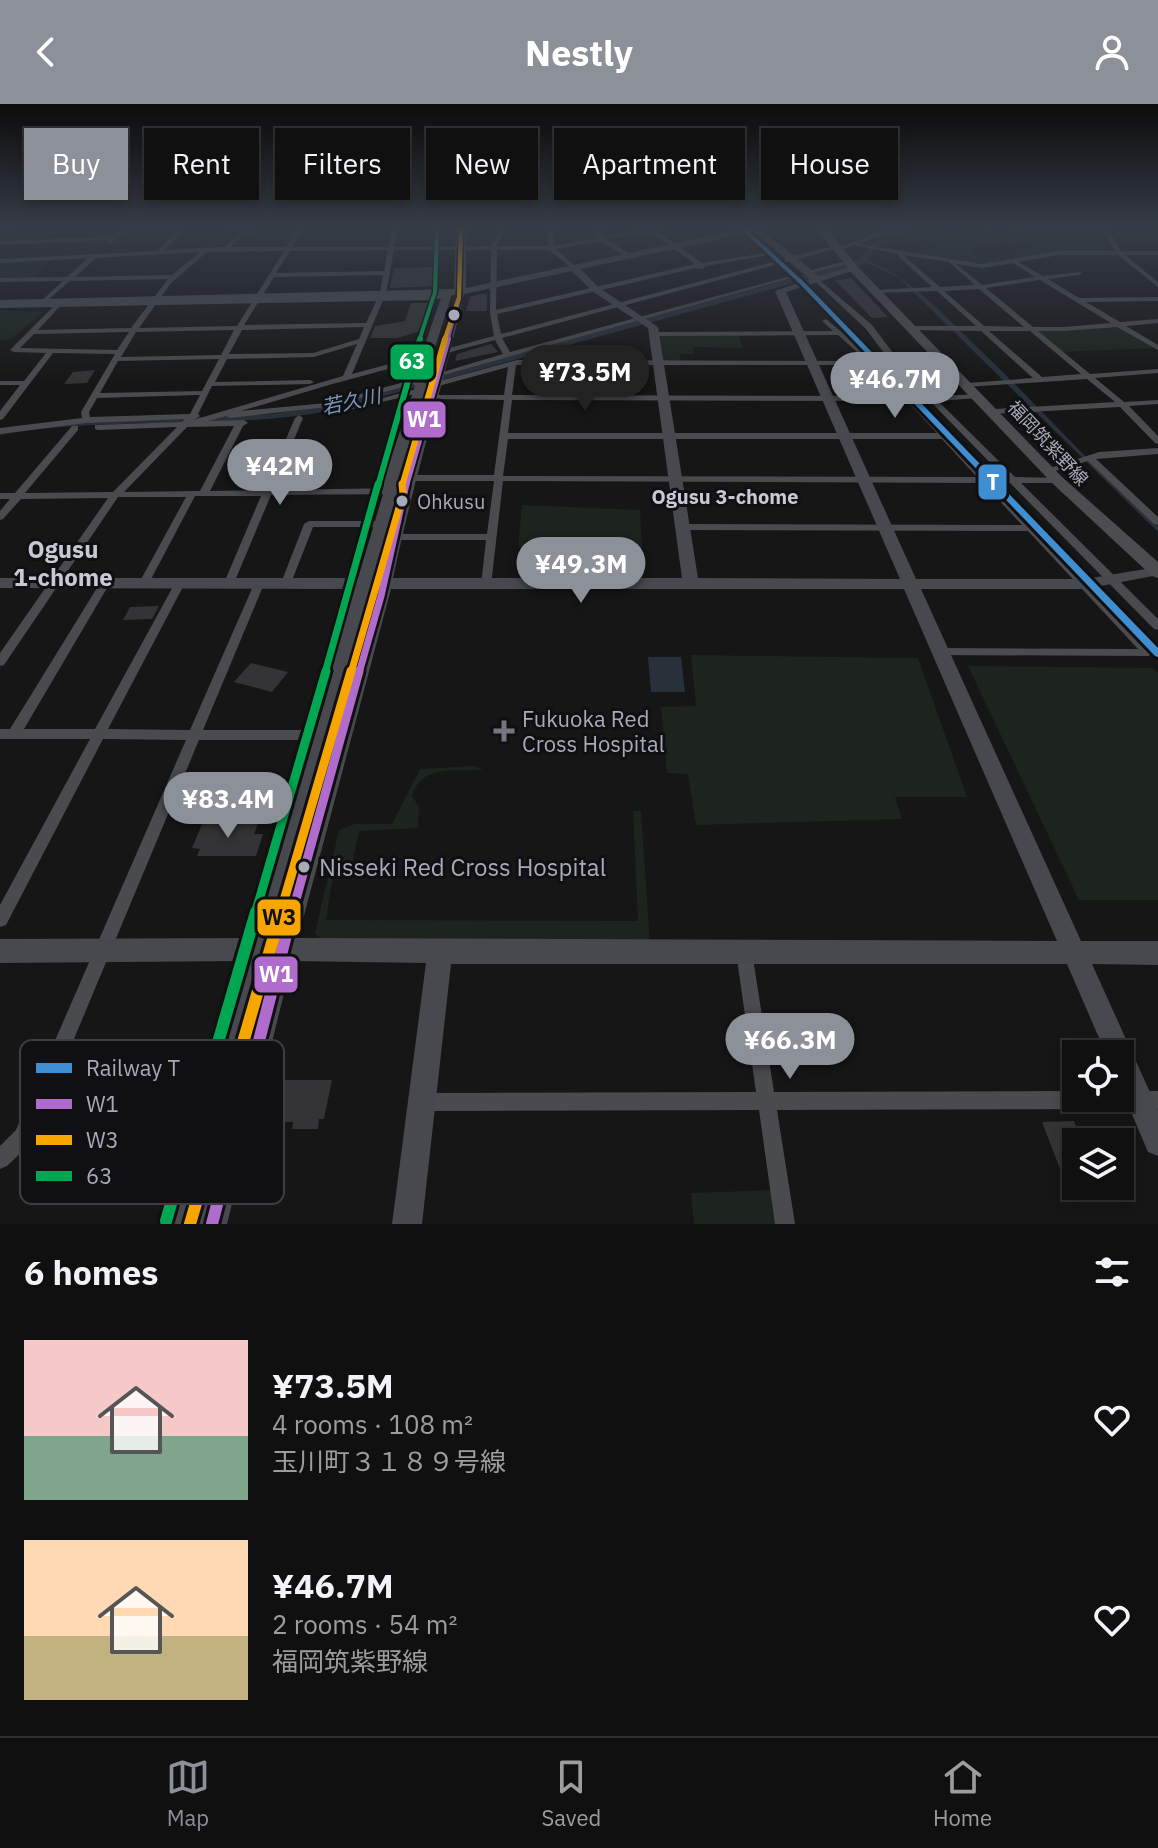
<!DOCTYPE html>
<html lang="en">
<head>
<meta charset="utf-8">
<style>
  :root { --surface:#101010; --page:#191919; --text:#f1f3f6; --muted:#9c9d9f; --line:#303030; --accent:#8c9099 }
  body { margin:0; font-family:"IBM Plex Sans","Noto Sans JP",sans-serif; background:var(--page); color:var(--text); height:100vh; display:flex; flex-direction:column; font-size:30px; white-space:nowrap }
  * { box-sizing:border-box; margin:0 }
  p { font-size:26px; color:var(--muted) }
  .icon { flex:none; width:44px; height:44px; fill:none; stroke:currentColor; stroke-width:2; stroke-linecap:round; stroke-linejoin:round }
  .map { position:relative; height:1120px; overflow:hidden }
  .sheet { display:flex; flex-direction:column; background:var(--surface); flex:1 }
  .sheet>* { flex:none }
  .hud { position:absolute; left:24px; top:24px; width:1110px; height:72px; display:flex; gap:16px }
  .buttons { position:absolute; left:1062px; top:936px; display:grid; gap:16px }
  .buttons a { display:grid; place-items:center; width:72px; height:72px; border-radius:0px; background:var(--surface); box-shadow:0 4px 12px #0003,0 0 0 2px var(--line); font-size:40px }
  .price { position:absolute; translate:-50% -68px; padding:0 18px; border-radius:28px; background:var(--accent); color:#fff; font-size:26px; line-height:52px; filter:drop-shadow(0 2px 4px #0008) }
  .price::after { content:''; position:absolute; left:50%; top:48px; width:24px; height:18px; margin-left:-12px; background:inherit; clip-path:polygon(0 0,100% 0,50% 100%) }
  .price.selected { background:#222; color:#fff }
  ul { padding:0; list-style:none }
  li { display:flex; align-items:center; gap:24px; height:200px; padding:0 24px }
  li span { display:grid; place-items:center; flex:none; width:224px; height:160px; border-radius:0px; color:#555 }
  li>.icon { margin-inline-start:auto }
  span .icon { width:96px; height:96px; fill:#fffc; stroke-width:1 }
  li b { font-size:34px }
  h2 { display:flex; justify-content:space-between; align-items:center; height:96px; padding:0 24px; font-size:34px }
  .tag { padding:0 28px; border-radius:0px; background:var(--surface); box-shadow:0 4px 12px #0003,0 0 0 2px var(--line); font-size:28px; line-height:72px }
  .tag.selected { background:var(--accent); color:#fff }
  header { display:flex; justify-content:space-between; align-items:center; height:104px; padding:0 24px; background:var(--accent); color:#fff; font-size:36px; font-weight:700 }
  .tabs { display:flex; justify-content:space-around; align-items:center; height:112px; border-top:2px solid var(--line); background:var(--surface); font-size:22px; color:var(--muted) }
  .tabs a { display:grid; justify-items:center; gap:4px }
  .tabs .selected { color:var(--accent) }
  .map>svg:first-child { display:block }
  .green { fill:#1c241d; fill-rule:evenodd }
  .water { fill:#283039 }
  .building { fill:#343436 }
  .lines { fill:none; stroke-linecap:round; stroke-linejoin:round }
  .street { fill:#4a4b4f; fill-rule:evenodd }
  .secondary { fill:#48494e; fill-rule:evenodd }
  .primary { fill:#4d4d51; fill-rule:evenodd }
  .highway { fill:#4c4d52; fill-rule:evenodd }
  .bus-1-far4-casing { stroke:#101012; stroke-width:7 }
  .bus-1-far3-casing { stroke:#101012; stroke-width:10 }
  .bus-1-far2-casing { stroke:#101012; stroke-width:12 }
  .bus-1-far1-casing { stroke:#101012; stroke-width:15 }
  .bus-1-casing { stroke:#101012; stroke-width:18 }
  .bus-2-far4-casing { stroke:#101012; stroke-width:7 }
  .bus-2-far3-casing { stroke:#101012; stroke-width:10 }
  .bus-2-far2-casing { stroke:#101012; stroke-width:12 }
  .bus-2-far1-casing { stroke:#101012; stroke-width:15 }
  .bus-2-casing { stroke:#101012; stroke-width:18 }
  .bus-3-far4-casing { stroke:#101012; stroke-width:7 }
  .bus-3-far3-casing { stroke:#101012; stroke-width:10 }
  .bus-3-far2-casing { stroke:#101012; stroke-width:12 }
  .bus-3-far1-casing { stroke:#101012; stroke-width:15 }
  .bus-3-casing { stroke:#101012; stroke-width:18 }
  .bus-1-far4 { stroke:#b06ccc; stroke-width:4 }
  .bus-1-far3 { stroke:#b06ccc; stroke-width:6 }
  .bus-1-far2 { stroke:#b06ccc; stroke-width:7 }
  .bus-1-far1 { stroke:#b06ccc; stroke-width:9 }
  .bus-1 { stroke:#b06ccc; stroke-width:12 }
  .bus-2-far4 { stroke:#f7a600; stroke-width:4 }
  .bus-2-far3 { stroke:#f7a600; stroke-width:6 }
  .bus-2-far2 { stroke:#f7a600; stroke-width:7 }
  .bus-2-far1 { stroke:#f7a600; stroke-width:9 }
  .bus-2 { stroke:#f7a600; stroke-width:12 }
  .bus-3-far4 { stroke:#00a651; stroke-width:4 }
  .bus-3-far3 { stroke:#00a651; stroke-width:6 }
  .bus-3-far2 { stroke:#00a651; stroke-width:7 }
  .bus-3-far1 { stroke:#00a651; stroke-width:9 }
  .bus-3 { stroke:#00a651; stroke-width:12 }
  .rail-1-casing { stroke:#101012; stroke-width:6 }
  .rail-1 { fill:#408ed2; fill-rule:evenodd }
  .bus-dot { fill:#a6aab9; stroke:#101012; stroke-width:3 }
  .poi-dot { fill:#747680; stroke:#101012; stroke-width:3 }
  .labels { text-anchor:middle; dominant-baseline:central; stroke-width:6; stroke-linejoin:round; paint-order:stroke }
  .far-street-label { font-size:18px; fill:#a6aab9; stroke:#101012 }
  .far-water-label { font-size:20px; font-style:italic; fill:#7997b8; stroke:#101012 }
  .far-neighbourhood-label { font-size:20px; font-weight:bold; fill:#c7cad4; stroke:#101012 }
  .bus-label { font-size:20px; fill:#a6aab9; stroke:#101012; text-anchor:start }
  .poi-label { font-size:22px; fill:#a6aab9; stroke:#101012; text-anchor:start }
  .neighbourhood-label { font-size:24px; font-weight:bold; fill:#c7cad4; stroke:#101012 }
  .near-bus-label { font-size:24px; fill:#a6aab9; stroke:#101012; text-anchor:start }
  .key { fill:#101012; stroke:#3d3e44; stroke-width:2 }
  .key-label { font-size:22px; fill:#a6aab9 }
  .line-badge { stroke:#101012; stroke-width:3 }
  .badge-label { font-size:22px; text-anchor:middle; font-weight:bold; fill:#fff }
  .pale-badge-label { font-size:22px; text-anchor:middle; font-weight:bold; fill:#111 }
</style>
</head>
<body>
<header><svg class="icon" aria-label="back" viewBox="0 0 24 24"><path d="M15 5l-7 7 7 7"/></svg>Nestly<svg class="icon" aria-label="person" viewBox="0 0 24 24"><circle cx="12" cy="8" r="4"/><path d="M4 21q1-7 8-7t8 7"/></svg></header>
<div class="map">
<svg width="1158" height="1120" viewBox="0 0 1158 1120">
  <rect width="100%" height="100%" fill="#161616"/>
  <g class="green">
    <path d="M1005,123h97l7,24h-43l-80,14 -65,-8 8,-6 -6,-6 13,4 2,-5 -15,-1 12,-1 -4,-6 9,-6 42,3zM1019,133l17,5 2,4c-19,8 -47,15 -68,8l4,-9 -7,-4 25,4 14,-5 6,5 10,-3z"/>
    <path d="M52,155l-20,20h-32v-17z"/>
    <path d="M0,206l43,2 -32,27 -11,1z"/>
    <path d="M1117,221l39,23 -95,4 -27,-22z"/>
    <path d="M664,230h74l5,14 -50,-1 1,7h-15l2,7h-20l-4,-22z"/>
    <path d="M522,401l118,5 2,38 -124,-1z"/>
    <path d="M691,551l227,3 49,139h-72l7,22 -206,6 -8,-51 -21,-1 -6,-66 35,-1z"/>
    <path d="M968,562l185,2 5,5v227h-79z"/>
    <path d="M475,662l8,4c-27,1 -61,-6 -71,26l7,11 -1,21 -59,3 -8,38h-17l-8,51 312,1 -5,-110h8l9,133 -327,-3 -8,-8 24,-103 15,-6h38l28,-55z"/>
    <path d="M776,1086l5,34h-87l-3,-31z"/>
  </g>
  <g class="water">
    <path d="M911,123h8l-33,11 -20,22c46,17 79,57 114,90 61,58 115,120 178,176v6l-260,-255 -32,-14 -536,148c-109,20 -221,4 -330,24v-3l86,-10 186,-8 65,-10 504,-139 20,-6 18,-23z"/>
    <path d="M648,553h33l4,35h-34z"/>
  </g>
  <g class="building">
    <path d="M435,163l-1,19 -44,2 4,-20z"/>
    <path d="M851,174l37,39 -16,1 -37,-38z"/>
    <path d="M480,190h7v17h-21l4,-14z"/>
    <path d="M411,199h19l-10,28 -22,7h-28l5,-12 30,-5z"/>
    <path d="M491,240l7,8 -43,9 2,-7z"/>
    <path d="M95,266l-8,13 -23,1 9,-12z"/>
    <path d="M159,502l-7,13 -29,1 7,-13z"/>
    <path d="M251,559l37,9 -16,20 -38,-10z"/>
    <path d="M202,720h56l-4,10h9l-7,22h-59l3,-7 -8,-1z"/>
    <path d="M281,976h51l-8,39h-5l-1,10h-26l1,-7h-22z"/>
    <path d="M1074,1017l8,21h-6v42h-10l-24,-62z"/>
  </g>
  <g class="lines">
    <g class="street">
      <path d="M0,123h30l-30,4z"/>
      <path d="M124,123h48l8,5v2l-15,16 59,-3 10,-9 9,-5 -25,-6 29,3 6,-3h7l-22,13 -7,7h55l12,-20h6l-12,20h96l4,-20h6l-4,20 97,-1 9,-19h6l-9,19h51v-19h6v19l43,-8 -1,-11h6l1,10 43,-8 -1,-2h22l-11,3 46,33 63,-10 3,2 -62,11 -3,3 -7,-1 -199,46 4,20 328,-87 15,-2 48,-18h9l-42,17 123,20 77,-13h56l-14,-24h6l14,24h37v4h-33l33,27v5l-40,-32h-59l-41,7 25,14 38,-4 1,1 -3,2 -31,4 31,19 79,-1v4l-72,1 34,20 38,-3v4l-32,3 32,19v5l-41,-23 -53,4h-26l52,43 68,-5v4l-63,5 29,24 34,-2v4l-29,2 29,30v8l-3,-1 -35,-36 -128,7 -1,-2 4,-3 120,-7 -28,-23 -122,8v-4h3l65,-5 -52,-47 -72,-1v-4h67l-39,-35 -62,2 -1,-1 3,-2 55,-3 -34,-31v-2l-44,-9 -9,4 -14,1 -329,88 8,14 277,-75 5,1 -352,98 -4,-2 67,-20 -8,-14 -166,45 -88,26 86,-8 92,-25 4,2 -1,2 -95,25 -97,11 -4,-2 -18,5 36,-1 4,3 -5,3 -33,65 54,-1 31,-72 4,-3 4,3 -30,72 126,-2 5,3 -5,3 -128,1 -37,88 -5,3 -5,-3 37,-87h-66l-46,87 -5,3 -5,-3 47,-86h-68l-114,168 -4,1v-13l108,-155 -87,1 -18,20 -3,1v-9l10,-12h-10v-6h15l57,-67h6v4l-53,63 88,-1 64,-65 -79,3 -3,-1v-4l87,-3 3,-3 -99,4 -86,11v-6l82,-10 -1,-6 34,-58 -62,-1 -50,66 -3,1v-9l20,-26h-20v-4h24l22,-28 -32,-1 -4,-2 48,-48 5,1 -25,27 93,-2 37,-49 -98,2 -28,24 -2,-1v-2l23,-21 -63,1v-4l67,-1 21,-19 -88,5v-4l158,-8 16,-18 -6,-3 -41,1 -18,14 -3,-2 3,-3 -109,5v-4l113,-5zM650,127l45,33 -199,46 1,-60h52l24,19 3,-2 -1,-1 -19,-17 44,-8 29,17 2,-3 -25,-16zM388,146l-4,21 -108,2 14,-22zM394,146h97l-1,63 4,23 -142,38 34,-81zM284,147l-47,75 -98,2 32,-45 36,-31zM200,148l-28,23 -97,2 21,-19zM903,151l46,7 26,23 -35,2zM1013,159l22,14 -53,8 -26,-21 26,4zM383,171l-3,18 -14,30 -122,2 30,-48zM1040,176l71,43 -47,4h-31l-47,-39zM979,185l45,38 -40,-1 -40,-35zM364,223l-5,12 -46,14 -84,1 13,-24zM234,226l-13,25 -100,2 15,-25zM989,227h41l51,43 -39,3zM129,228l-12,18 -97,-2 14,-14zM357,240l-14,32 -150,44 7,-4 -2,-2 14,-28 98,-2 4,-2 -4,-2 -95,2 12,-23 87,-2zM219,255l-17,32 -102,2 18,-32zM200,291l-10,19 -100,3 -1,-5 8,-14zM234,322l-34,65 -76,1 63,-65z"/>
      <path d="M987,123h6l1,1 -3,2z"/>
      <path d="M849,156l2,3 -44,11 -3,-2z"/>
      <path d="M817,174l55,47 27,36 35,35 47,-2 1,2 -4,2 -40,3 77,76 45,1v4l-3,1h-36l137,136v11l-4,-1 -144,-146h-17l155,162 3,8 -2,3 -212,-1 -2,-3 2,-3 4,-1 197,1 -110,-118 -345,-1 -5,-3 5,-3 339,1 -39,-42 -480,-2 -12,104 -5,3 -5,-3 5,-45h-91l-5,-3 5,-3h92l7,-53h-86l-5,-3 5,-3h86l10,-75 -72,-1 -4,-2 4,-2h72l4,-28 -73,20h-3v-4l85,-23 350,1 -29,-26 -183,1 -4,-2 4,-2 178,-1 -11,-10 4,-2 50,42h14l-24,-32 -51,-48 -1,-1zM516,261h357l29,31 -390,-1zM882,261h12l31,32 -14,-1zM512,296l395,1 30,32h-429zM916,297h14l74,76h-16zM508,335h434l35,38 -474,-1z"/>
      <path d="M420,284l4,2 -1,2 -78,19 -4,-2z"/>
      <path d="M1158,344v6l-62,5 62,58v8l-4,-1 -66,-63 -39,12 -5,-3 55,-18z"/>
      <path d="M309,417h71l5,3 -5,3h-67l-22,56 -5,3 -4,-1 -1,-2 23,-59z"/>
      <path d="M105,476l5,3 -86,146h71l80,-146 5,-3 5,3 -77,146 82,1 64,-146 5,-3 5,3 -61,146h123l5,1 2,4 -2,4 -5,1h-127l-169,404 -23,22 -7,3v-23l16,-16 170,-390 -83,-1 -97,186 -6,2v-22l90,-166h-90v-10h10l90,-146z"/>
      <path d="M744,840l6,3 2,5 22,140 302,-1v7h44v-7h38v18l-381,1 18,114h-20l-16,-114 -337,1 -6,-3 -3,-6 3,-6 6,-3 334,-1 -20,-140 2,-5z"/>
    </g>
    <path class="secondary" d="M749,123h23l-9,4 56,45 35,-10 5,3 -73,23 130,287h169l73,-12v8l-73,14h-164l160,352h77v24l-66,-1 66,146v46l-10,-4 -28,-66v-32h-14l-39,-90h-616l-29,260h-30l34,-261 -134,-2 -65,263h-30l70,-263 -74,263h-30l79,-263 -242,2v-24l249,-1 105,-349 -354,-1v-10h358l26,-87 -2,-6 33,-99 -3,-4 31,-90 9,2 -28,88 3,4 -31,99 2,5 59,-200zM754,128l56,47 -35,12 125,288 -202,-1 -40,-251 -60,-40 -17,-18zM572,167l20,20 56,37 34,250h-289c20,-96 49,-189 71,-284zM393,404l-16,70h-3zM371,485h3l-1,7 -60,201zM391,485h513l153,352 -759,-3z"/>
    <path class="primary" d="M815,123h10l33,40 204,210 96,85v16l-6,-2 -100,-93 -202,-212z"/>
    <path class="highway" d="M456,123h10v65l-33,8 -433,8v-8l454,-11z"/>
    <defs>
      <path id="bus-1-far4" d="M447,237l12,-42 2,-72"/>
      <path id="bus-1-far3" d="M406,382l42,-147"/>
      <path id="bus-1-far2" d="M359,569l22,-77 25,-112"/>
      <path id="bus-1-far1" d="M292,810l67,-243"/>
      <path id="bus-1" d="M212,1120l80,-312"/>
      <path id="bus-2-far4" d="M444,237l15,-44 2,-70"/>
      <path id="bus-2-far3" d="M402,382l43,-147"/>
      <path id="bus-2-far2" d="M351,569l52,-179 -1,-10"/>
      <path id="bus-2-far1" d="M280,810l71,-243"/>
      <path id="bus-2" d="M190,1120l91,-312"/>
      <path id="bus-3-far4" d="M419,237l16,-49 2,-65"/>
      <path id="bus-3-far3" d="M378,382l42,-147"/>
      <path id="bus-3-far2" d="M325,569l53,-189"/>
      <path id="bus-3-far1" d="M255,810l71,-243"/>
      <path id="bus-3" d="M166,1117l90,-309"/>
    </defs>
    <use href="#bus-1-far4" class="bus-1-far4-casing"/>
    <use href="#bus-1-far3" class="bus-1-far3-casing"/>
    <use href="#bus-1-far2" class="bus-1-far2-casing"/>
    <use href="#bus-1-far1" class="bus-1-far1-casing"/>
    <use href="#bus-1" class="bus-1-casing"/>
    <use href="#bus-2-far4" class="bus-2-far4-casing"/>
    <use href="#bus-2-far3" class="bus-2-far3-casing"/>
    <use href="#bus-2-far2" class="bus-2-far2-casing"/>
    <use href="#bus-2-far1" class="bus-2-far1-casing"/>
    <use href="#bus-2" class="bus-2-casing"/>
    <use href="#bus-3-far4" class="bus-3-far4-casing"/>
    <use href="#bus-3-far3" class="bus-3-far3-casing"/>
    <use href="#bus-3-far2" class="bus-3-far2-casing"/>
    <use href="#bus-3-far1" class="bus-3-far1-casing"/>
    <use href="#bus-3" class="bus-3-casing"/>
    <use href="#bus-1-far4" class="bus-1-far4"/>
    <use href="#bus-1-far3" class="bus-1-far3"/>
    <use href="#bus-1-far2" class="bus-1-far2"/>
    <use href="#bus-1-far1" class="bus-1-far1"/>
    <use href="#bus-1" class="bus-1"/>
    <use href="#bus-2-far4" class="bus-2-far4"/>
    <use href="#bus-2-far3" class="bus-2-far3"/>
    <use href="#bus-2-far2" class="bus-2-far2"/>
    <use href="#bus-2-far1" class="bus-2-far1"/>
    <use href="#bus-2" class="bus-2"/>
    <use href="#bus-3-far4" class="bus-3-far4"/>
    <use href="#bus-3-far3" class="bus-3-far3"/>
    <use href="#bus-3-far2" class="bus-3-far2"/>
    <use href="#bus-3-far1" class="bus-3-far1"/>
    <use href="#bus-3" class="bus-3"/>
    <defs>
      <path id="rail-1" d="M739,123h5l60,55 354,366v9l-3,-1 -355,-372z"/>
    </defs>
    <use href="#rail-1" class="rail-1-casing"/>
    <use href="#rail-1" class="rail-1"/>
  </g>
  <linearGradient id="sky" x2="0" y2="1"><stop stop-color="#0c0c0c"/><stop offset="0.44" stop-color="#363c47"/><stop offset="1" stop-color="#363c47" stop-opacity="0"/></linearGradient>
  <rect width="1158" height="280" fill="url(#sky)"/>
  <g class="bus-dot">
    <circle cx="454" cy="211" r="7"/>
    <circle cx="402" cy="397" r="7"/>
    <circle cx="304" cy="763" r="7"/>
  </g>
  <path class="poi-dot" d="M500 615h8v8h8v8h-8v8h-8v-8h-8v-8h8z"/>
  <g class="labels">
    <g class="far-street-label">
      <text transform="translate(1048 339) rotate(47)">福岡筑紫野線</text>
    </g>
    <g class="far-water-label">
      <text transform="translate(351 297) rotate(-12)">若久川</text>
    </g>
    <g class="far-neighbourhood-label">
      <text x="725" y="392">Ogusu 3-chome</text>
    </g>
    <g class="bus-label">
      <text x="417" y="397">Ohkusu</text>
    </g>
    <g class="poi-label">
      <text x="522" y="614">Fukuoka Red<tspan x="522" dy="25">Cross Hospital</tspan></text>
    </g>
    <g class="neighbourhood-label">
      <text x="63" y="445">Ogusu<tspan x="63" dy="28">1-chome</tspan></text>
    </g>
    <g class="near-bus-label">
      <text x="319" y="763">Nisseki Red Cross Hospital</text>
    </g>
  </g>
  <rect x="20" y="936" width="264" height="164" rx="12" class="key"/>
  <rect x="36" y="959" width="36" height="10" fill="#408ed2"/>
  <rect x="36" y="995" width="36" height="10" fill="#b06ccc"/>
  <rect x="36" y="1031" width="36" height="10" fill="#f7a600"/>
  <rect x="36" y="1067" width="36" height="10" fill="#00a651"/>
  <g class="key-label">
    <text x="86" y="972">Railway T</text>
    <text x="86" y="1008">W1</text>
    <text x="86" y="1044">W3</text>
    <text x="86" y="1080">63</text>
  </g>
  <g class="line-badge">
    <rect x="389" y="239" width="46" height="38" rx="8" fill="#00a651"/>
    <rect x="402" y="296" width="45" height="39" rx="8" fill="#b06ccc"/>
    <rect x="977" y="359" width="31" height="38" rx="8" fill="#408ed2"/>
    <rect x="256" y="794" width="46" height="39" rx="8" fill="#f7a600"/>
    <rect x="253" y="851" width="46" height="39" rx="8" fill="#b06ccc"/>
  </g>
  <g class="badge-label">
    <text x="412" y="265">63</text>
    <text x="424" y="323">W1</text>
    <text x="993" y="386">T</text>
    <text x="276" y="878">W1</text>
  </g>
  <g class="pale-badge-label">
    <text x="279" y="821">W3</text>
  </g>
</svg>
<div class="buttons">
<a><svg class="icon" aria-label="locate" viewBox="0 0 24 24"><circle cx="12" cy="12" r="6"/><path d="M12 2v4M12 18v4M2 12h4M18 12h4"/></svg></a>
<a><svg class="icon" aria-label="layers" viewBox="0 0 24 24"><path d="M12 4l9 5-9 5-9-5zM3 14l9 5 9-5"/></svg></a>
</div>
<b class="price selected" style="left:585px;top:309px">¥73.5M</b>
<b class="price" style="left:895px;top:316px">¥46.7M</b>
<b class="price" style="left:280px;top:403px">¥42M</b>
<b class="price" style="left:581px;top:501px">¥49.3M</b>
<b class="price" style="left:228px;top:736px">¥83.4M</b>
<b class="price" style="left:790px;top:977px">¥66.3M</b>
<div class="hud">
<a class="tag selected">Buy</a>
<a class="tag">Rent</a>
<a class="tag">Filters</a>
<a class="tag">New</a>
<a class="tag">Apartment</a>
<a class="tag">House</a>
</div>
</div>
<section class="sheet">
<h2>6 homes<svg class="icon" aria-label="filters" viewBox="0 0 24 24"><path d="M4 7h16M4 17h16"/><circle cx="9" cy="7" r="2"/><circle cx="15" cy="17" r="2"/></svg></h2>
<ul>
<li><span style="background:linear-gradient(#f6c9c9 60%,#7fa58c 0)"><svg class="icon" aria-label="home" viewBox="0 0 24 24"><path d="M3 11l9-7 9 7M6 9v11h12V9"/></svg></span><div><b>¥73.5M</b><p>4 rooms · 108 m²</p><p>玉川町３１８９号線</p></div><svg class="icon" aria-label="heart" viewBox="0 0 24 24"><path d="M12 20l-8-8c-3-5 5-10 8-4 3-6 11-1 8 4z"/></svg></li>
<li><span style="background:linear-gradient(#ffd9b3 60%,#c2b280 0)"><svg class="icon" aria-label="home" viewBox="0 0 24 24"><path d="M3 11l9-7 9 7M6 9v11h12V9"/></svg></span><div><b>¥46.7M</b><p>2 rooms · 54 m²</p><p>福岡筑紫野線</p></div><svg class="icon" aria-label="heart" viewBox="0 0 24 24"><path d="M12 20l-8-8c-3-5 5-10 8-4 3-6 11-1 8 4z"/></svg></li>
</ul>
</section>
<nav class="tabs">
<a class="selected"><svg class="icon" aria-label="map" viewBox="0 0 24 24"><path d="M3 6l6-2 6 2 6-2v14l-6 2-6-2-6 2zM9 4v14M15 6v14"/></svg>Map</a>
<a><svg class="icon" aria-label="saved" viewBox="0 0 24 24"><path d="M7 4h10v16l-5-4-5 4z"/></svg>Saved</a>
<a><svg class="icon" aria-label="home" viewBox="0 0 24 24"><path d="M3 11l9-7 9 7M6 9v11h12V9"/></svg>Home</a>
</nav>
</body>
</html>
